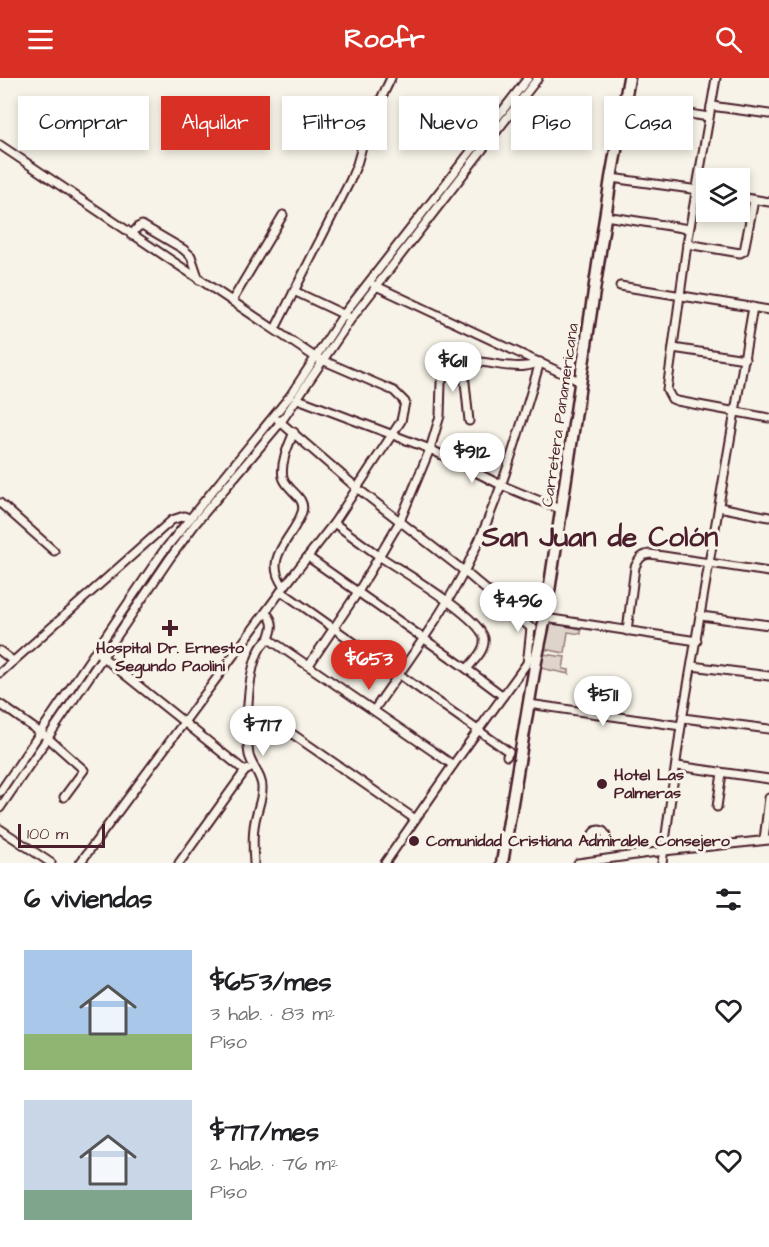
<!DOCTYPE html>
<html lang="es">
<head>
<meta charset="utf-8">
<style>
  :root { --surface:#fff; --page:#f6f6f6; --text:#202124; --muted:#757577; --accent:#d93025 }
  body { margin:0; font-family:"Architects Daughter",sans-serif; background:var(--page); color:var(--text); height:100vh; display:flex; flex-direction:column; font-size:22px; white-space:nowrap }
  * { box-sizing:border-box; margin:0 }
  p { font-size:20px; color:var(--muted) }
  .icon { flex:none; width:33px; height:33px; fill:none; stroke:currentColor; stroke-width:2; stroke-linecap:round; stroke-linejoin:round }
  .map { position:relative; height:785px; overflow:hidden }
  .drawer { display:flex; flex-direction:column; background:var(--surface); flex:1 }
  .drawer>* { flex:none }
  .banner { position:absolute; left:18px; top:18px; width:734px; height:54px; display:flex; gap:12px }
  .tools { position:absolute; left:696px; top:90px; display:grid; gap:12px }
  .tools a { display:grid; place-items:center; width:54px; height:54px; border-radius:0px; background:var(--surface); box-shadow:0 3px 9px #0003; font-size:30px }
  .scale { position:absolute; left:18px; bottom:15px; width:87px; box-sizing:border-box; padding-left:6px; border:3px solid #4a1f2b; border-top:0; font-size:16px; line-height:21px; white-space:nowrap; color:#4a1f2b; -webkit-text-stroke:4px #f7f3e8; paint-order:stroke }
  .price { position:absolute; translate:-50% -51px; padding:0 14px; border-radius:21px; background:#fff; color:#222; font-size:20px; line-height:39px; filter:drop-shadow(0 2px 3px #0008) }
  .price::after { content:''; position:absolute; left:50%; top:36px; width:18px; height:14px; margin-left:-9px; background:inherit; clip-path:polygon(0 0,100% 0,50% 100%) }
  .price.current { background:var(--accent); color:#fff }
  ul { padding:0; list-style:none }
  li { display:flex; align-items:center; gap:18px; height:150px; padding:0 24px }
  li span { display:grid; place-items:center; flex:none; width:168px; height:120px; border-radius:0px; color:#555 }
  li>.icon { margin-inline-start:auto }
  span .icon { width:72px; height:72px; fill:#fffc; stroke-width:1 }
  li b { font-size:26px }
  h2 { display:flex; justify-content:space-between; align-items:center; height:72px; padding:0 24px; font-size:26px }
  .tag { padding:0 21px; border-radius:0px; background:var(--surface); box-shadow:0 3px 9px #0003; font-size:21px; line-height:54px }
  .tag.current { background:var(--accent); color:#fff }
  header { display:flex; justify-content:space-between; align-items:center; height:78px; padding:0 24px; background:var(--accent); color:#fff; font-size:27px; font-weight:700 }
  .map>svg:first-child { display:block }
  .green { fill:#ded4cc; stroke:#947a7c; stroke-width:1.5 }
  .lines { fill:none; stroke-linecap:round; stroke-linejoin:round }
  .minor-casing { stroke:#4a1f2b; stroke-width:11 }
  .primary-casing { stroke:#4a1f2b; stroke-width:15 }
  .minor { stroke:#f7f3e8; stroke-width:7 }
  .primary { stroke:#f7f3e8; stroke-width:10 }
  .poi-dot { fill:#4a1f2b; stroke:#f7f3e8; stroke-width:2 }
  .labels { text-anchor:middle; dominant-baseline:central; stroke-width:6; stroke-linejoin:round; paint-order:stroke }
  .street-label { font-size:16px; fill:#4a1f2b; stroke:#f7f3e8 }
  .poi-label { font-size:16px; font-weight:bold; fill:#4a1f2b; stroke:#f7f3e8; text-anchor:start }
  .town-label { font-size:28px; font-weight:bold; fill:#4a1f2b; stroke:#f7f3e8 }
</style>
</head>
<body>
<header><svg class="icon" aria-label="menu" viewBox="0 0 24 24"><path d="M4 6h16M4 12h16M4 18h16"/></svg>Roofr<svg class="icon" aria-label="search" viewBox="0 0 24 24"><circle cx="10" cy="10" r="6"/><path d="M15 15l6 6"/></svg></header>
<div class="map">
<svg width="769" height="785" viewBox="0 0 769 785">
  <rect width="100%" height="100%" fill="#f7f3e8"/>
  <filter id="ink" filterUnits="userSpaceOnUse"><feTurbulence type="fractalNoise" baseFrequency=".0167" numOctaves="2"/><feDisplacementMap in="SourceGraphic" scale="12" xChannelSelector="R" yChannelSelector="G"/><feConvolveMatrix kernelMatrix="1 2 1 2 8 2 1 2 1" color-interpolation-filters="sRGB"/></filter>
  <g filter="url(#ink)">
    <g class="green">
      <path d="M231,22l1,22 -16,1 -1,-22z"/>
      <path d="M212,23l2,22 -16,1 -2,-22z"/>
      <path d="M191,24l1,22 -16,1 -2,-22z"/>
      <path d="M548,544l33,7v5l-13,-2 -3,21 -22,-4z"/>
      <path d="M543,576l22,3 -2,12 6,1v4l-29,-6z"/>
    </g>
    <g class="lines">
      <defs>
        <g id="minor">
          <path d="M716,0l-29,166 -20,146 5,9 5,2 92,17"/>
          <path d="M625,26l84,13"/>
          <path d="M711,28l58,8"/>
          <path d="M0,67l315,212 79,34 11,11 -4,19 -67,102 -50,64 -204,276"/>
          <path d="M611,100l95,13"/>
          <path d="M740,119l29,5"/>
          <path d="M605,138l84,13"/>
          <path d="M131,157l7,-8 4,-2 41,24 8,7 8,24"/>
          <path d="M687,166l53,9 4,-2 10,-51"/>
          <path d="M374,207l207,97"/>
          <path d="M620,208l149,24"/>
          <path d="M294,213l53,25"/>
          <path d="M232,223l51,-86"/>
          <path d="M275,251l75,-148 7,-17 11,-38 23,-48"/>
          <path d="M673,270l72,11"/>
          <path d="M463,285l6,58"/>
          <path d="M298,321l132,50 71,36 61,25"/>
          <path d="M278,342l79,68 107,83 67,57"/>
          <path d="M0,425l54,48"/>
          <path d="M719,429l50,10"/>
          <path d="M334,445c15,11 30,22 45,33 21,14 100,60 105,82 2,12 -10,22 -17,31"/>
          <path d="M308,479l159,112 36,27"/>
          <path d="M284,509c-23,-30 10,-49 18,-75 5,-15 -16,-22 -19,-35 -3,-14 6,-33 11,-45"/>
          <path d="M281,513l228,161 -2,4"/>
          <path d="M701,538l68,9"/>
          <path d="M545,540l152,23"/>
          <path d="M627,553l8,-64c4,-8 6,-12 15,-13l119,18"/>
          <path d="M269,561l184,126"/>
          <path d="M0,573l13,10"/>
          <path d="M99,576l146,117"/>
          <path d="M531,581l-3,-3 3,-28h2"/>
          <path d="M309,587l49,-73 42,-71 30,-72 6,-20 4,-13 1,-33 6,-13c25,-18 52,0 79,-4 4,0 9,-2 14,-4"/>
          <path d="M692,588l77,10"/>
          <path d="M0,595l172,-153 12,-4 6,3"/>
          <path d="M0,626l48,34 36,32 -20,27"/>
          <path d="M529,626l152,22"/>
          <path d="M374,632c31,-45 64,-89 90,-138 34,-66 55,-139 76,-210"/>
          <path d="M683,640l86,11"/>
          <path d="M281,648l134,93"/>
          <path d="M677,688l92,13"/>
          <path d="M0,714l162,-239 128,-157 54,-82 184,-236"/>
          <path d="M717,729l5,-34"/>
          <path d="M0,730l170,-250 26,-35 85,-101 70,-103 187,-241"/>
          <path d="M0,751l51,34"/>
          <circle cx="599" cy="759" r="7"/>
          <path d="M764,762l5,-42"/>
          <path d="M179,785l66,-92 4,-2"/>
          <path d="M254,785c-1,-14 -2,-28 1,-42 2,-11 7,-21 7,-32 1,-12 -10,-22 -13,-34 -4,-24 -3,-103 20,-116 4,-11 6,-17 -3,-26"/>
          <path d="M385,785l68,-98 74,-102 1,-7"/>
          <path d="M578,785l86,-12 105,-11"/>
          <path d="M662,785l19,-137 72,-419"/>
        </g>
        <path id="primary" d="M502,785l33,-197 10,-48 66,-440 18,-100"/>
      </defs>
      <use href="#minor" class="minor-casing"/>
      <use href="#primary" class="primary-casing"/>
      <use href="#minor" class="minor"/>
      <use href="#primary" class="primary"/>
    </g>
  </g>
  <g class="poi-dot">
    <path d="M167 541h6v6h6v6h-6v6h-6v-6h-6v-6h6z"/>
    <circle cx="602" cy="706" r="6"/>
    <circle cx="414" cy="763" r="6"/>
  </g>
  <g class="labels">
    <g class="street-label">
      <text transform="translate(560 337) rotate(-82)">Carretera Panamericana</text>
    </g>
    <g class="poi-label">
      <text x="170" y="570" text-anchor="middle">Hospital Dr. Ernesto<tspan x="170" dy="18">Segundo Paolini</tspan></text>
      <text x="614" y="697">Hotel Las<tspan x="614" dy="18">Palmeras</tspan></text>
      <text x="426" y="763">Comunidad Cristiana Admirable Consejero</text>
    </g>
    <g class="town-label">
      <text x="600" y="459">San Juan de Colón</text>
    </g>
  </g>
</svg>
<div class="tools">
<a><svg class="icon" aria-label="layers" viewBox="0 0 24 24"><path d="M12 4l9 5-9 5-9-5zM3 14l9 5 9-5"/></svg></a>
</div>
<div class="scale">100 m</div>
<b class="price" style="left:453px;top:315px">$611</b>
<b class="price" style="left:472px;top:406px">$912</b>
<b class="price" style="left:518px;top:555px">$496</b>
<b class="price current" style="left:369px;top:613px">$653</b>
<b class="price" style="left:603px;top:649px">$511</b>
<b class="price" style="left:263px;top:679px">$717</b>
<div class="banner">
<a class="tag">Comprar</a>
<a class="tag current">Alquilar</a>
<a class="tag">Filtros</a>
<a class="tag">Nuevo</a>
<a class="tag">Piso</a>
<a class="tag">Casa</a>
</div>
</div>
<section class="drawer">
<h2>6 viviendas<svg class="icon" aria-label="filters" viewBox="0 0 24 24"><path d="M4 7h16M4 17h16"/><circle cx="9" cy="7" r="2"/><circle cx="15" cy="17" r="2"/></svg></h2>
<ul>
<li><span style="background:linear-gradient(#a9c7e8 70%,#8fb573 0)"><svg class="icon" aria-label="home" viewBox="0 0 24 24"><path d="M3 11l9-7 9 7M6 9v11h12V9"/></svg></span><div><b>$653/mes</b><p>3 hab. · 83 m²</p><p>Piso</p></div><svg class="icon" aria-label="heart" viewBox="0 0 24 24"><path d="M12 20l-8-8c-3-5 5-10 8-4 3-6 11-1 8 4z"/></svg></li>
<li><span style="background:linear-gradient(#c9d6e8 75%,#7fa58c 0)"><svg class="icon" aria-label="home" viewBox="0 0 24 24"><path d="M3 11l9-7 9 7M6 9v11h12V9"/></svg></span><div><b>$717/mes</b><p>2 hab. · 76 m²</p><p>Piso</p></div><svg class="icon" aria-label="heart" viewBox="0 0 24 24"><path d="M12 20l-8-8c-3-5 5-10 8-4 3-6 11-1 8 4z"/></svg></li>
</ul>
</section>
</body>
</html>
